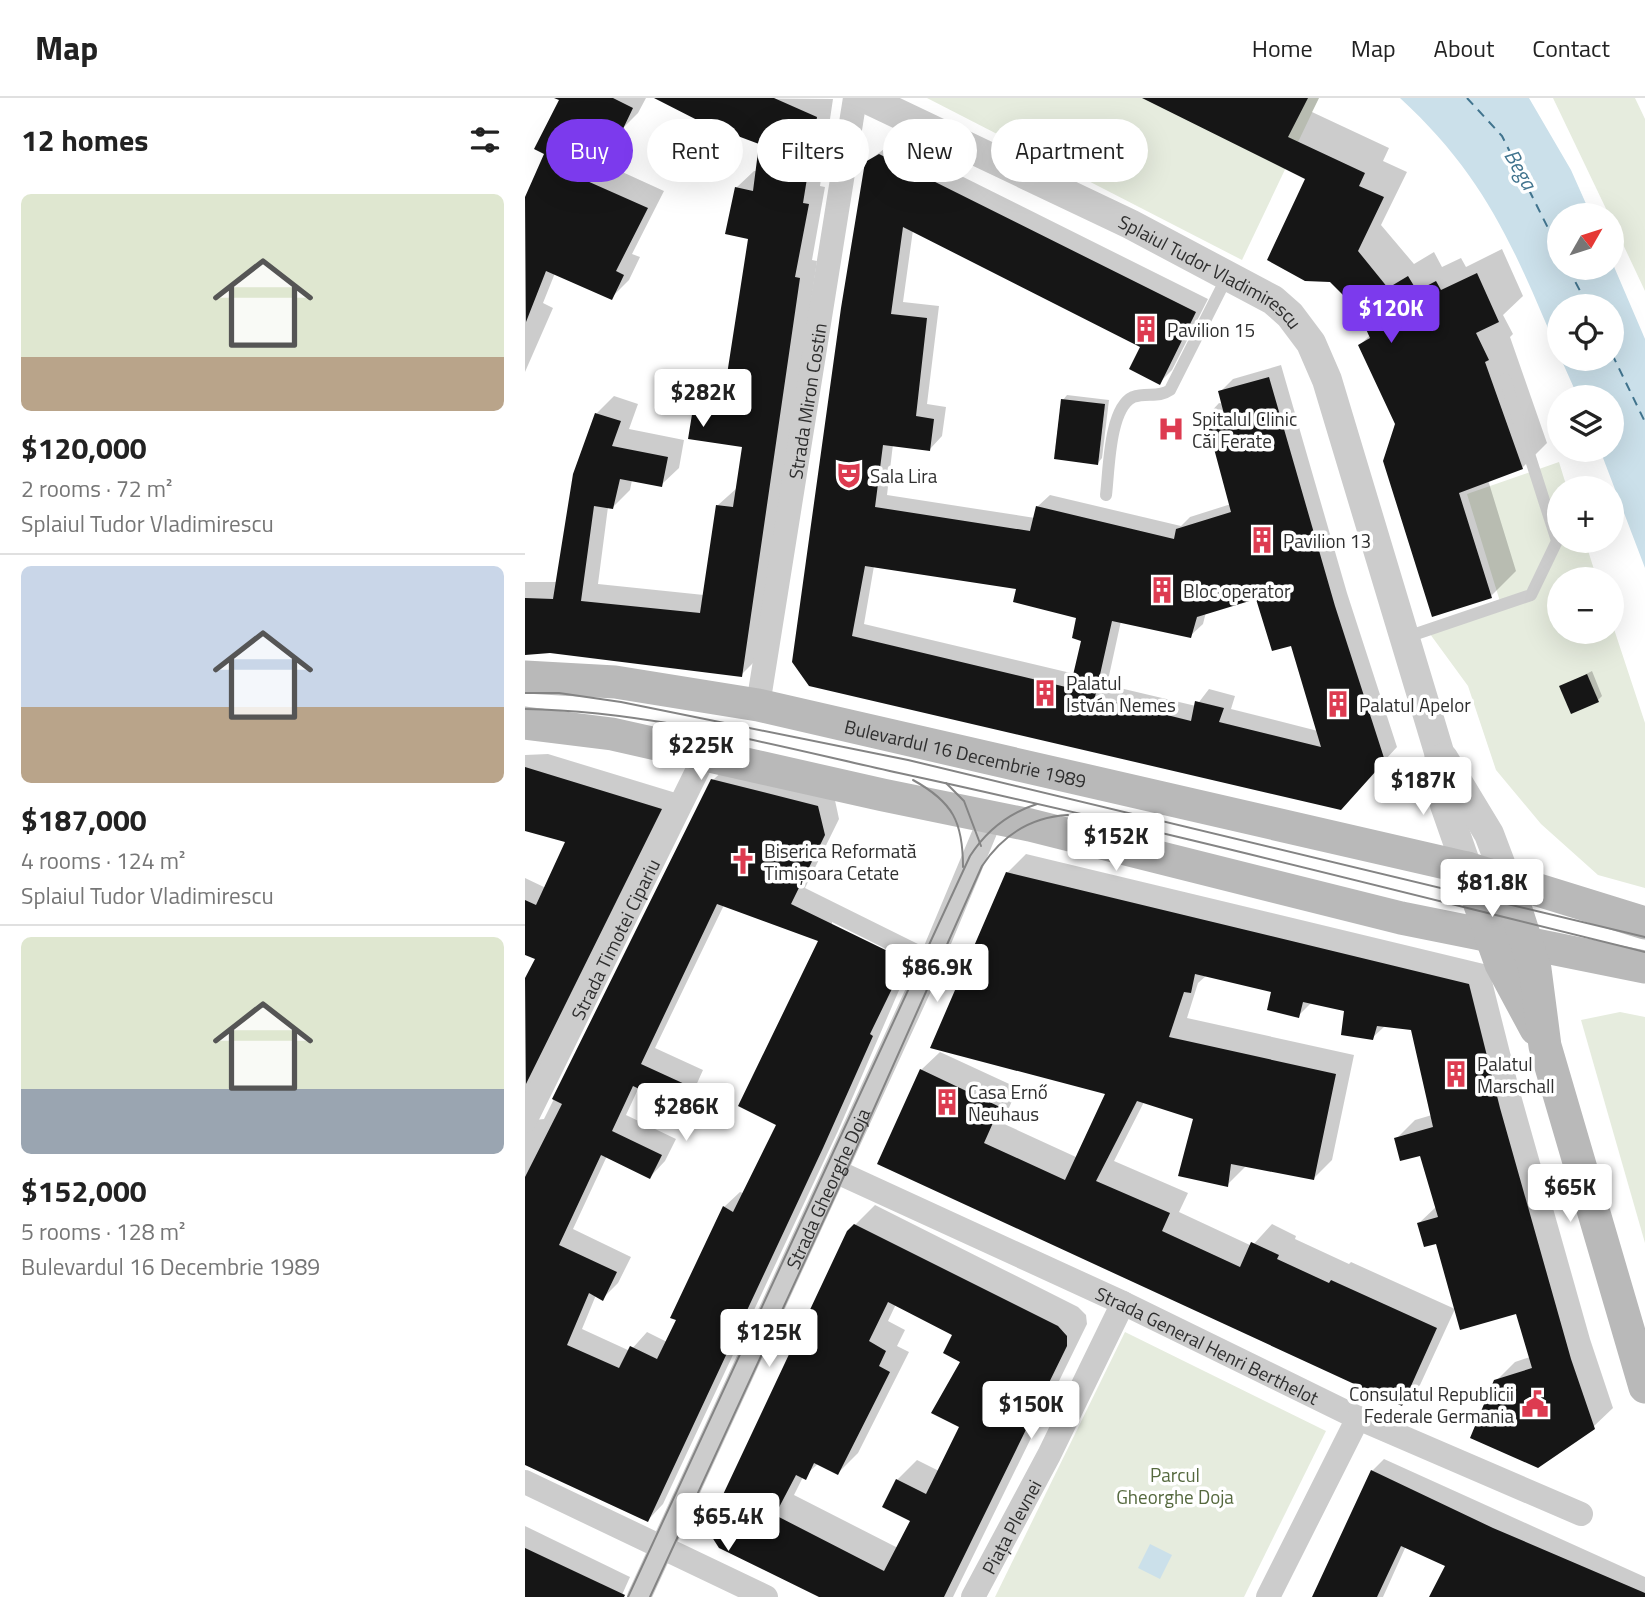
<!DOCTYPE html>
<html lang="en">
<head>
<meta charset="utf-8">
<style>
  :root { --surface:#fff; --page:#f2f2f2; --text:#222; --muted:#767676; --line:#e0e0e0; --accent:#7c3aed }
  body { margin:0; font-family:"Titillium Web",sans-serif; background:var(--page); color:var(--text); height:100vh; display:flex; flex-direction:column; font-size:26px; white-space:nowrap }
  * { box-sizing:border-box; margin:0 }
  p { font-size:23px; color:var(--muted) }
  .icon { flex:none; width:38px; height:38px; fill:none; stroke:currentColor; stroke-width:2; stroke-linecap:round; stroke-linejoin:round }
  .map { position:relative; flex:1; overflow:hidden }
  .drawer { display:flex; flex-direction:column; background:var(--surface); width:525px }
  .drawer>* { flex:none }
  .top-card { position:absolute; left:21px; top:21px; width:665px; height:63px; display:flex; gap:14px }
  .needle { width:46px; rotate:51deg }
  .buttons { position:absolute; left:1022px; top:105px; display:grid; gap:14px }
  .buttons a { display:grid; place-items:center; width:77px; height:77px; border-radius:50%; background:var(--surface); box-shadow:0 7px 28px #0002; font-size:35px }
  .price { position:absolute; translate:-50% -60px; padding:0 16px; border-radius:7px; background:#fff; color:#222; font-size:23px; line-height:46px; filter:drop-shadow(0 2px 4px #0008) }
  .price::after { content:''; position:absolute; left:50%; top:42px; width:21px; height:16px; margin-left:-10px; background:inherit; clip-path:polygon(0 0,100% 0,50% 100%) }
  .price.on { background:var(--accent); color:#fff }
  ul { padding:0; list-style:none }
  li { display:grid; align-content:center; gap:14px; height:371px; padding:0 21px }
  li+li { border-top:2px solid var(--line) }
  li span { display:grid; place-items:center; height:217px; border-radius:10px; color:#555 }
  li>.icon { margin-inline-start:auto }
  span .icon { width:126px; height:126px; fill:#fffc; stroke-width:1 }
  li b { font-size:30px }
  h2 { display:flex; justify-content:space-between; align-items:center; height:84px; padding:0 21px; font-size:30px }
  .pill { padding:0 24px; border-radius:32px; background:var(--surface); box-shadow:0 7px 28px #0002; font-size:24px; line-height:63px }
  .pill.on { background:var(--accent); color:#fff }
  header { display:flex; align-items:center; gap:42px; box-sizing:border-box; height:98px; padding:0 35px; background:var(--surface); border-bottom:2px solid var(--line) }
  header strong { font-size:33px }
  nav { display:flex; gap:38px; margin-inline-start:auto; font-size:24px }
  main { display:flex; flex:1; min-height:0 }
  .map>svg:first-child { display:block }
  .green { fill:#e6ecde }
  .water { fill:#cbe0ea }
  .shadow { fill:#0003; fill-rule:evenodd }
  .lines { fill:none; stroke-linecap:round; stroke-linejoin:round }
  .ferry { stroke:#41748e; stroke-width:2; stroke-dasharray:9 7; stroke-linecap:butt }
  .building { fill:#161616; fill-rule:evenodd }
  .service { stroke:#ccc; stroke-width:12 }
  .minor { stroke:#ccc; stroke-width:24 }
  .tertiary { stroke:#ccc; stroke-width:30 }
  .secondary { stroke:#b9b9b9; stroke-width:33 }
  .tram { stroke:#848484; stroke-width:2 }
  .labels { text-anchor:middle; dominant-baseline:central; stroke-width:7; stroke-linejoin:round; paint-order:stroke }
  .street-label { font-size:19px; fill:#2f2f2f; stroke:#fff }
  .poi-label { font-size:19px; fill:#2f2f2f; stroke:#fff; text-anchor:start }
  .park-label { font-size:19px; fill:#55693e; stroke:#fff }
  .water-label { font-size:21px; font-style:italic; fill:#41748e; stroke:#fff }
</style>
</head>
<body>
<header>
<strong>Map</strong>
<nav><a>Home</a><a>Map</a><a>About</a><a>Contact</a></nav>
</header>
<main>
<section class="drawer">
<h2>12 homes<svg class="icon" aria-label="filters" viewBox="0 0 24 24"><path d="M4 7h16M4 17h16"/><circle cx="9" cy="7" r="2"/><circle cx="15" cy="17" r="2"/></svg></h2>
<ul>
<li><span style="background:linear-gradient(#dfe7d0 75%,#b9a48a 0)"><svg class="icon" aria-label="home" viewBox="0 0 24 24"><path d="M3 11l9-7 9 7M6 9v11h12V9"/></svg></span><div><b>$120,000</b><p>2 rooms · 72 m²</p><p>Splaiul Tudor Vladimirescu</p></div></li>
<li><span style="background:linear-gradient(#c9d6e8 65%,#b9a48a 0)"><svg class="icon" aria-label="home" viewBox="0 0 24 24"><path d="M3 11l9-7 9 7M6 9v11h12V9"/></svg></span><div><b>$187,000</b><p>4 rooms · 124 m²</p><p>Splaiul Tudor Vladimirescu</p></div></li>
<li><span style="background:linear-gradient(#dfe7d0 70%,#9aa5b1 0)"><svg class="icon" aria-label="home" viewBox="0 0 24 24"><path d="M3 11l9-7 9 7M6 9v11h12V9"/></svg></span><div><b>$152,000</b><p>5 rooms · 128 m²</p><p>Bulevardul 16 Decembrie 1989</p></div></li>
</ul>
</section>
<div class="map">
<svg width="1120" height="1499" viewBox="0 0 1120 1499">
  <rect width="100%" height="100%" fill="#fff"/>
  <g class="green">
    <path d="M402,0h392l-77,162z"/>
    <path d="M1028,0h82l10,21v172l-33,-70v-6h-3z"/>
    <path d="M1034,364l8,26h-8v53h26l12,38h-38v53h53v-9l33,100v165l-47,-13 -57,-51 -45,-54 -28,-84 -38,-52 72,-26 -35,-114z"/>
    <path d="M1095,914l25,5v226l-64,-223z"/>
    <path d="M600,1234l201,99 -82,166h-249z"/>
  </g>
  <g class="water">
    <path d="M875,0h129l42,72 20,45h-32v53h53v-6l33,77v229l-45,-118h12v-53h-34l-17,-38h51v-53h-53v48c-44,-104 -73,-177 -159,-256z"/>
    <path d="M625,1446l22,11 -12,24 -22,-11z"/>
  </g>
  <g class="shadow">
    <path d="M37,0h84l-8,15 -17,17 -18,-9 -18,34 79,36 -32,63 8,3 -11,23 -18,18 -56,-25 -12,30 10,5 -28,64v-167l21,-52z"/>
    <path d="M133,0l175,1 -13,87 5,1 -13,73 5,1 -58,396 -18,18 -191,-24 -25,2v-71h33l38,-168 18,-18 24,8 -9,25 55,11 -5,28 -18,17 -29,-5 -2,10 -17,17h-5l-10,77 106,11 14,-90 19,-17 7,-42 -47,-55 18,-18 14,2 21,-137 -14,-50 18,-17h3l4,-28z"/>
    <path d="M634,0h160l-7,14 77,36 -6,13 24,11 -26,53 33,39 20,-12 8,15 19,-9 5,9 36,-18 21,47 -20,19 10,19 -3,3 37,106 -25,25 -34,12 28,91 -25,25 -94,-172 -37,-79 10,-10 -19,-35 -44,-122z"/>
    <path d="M368,44l315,157 -36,71 -12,12 -18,-36 -229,-116 -10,72 36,4 -12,98 19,3 -4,29 -12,13 -37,-5 -6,51 148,23 2,-11 13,-12 131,31 9,-9 41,-13 -24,-88 12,-13 4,1 -3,-12 13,-13 48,-14 66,228 50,154 -44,48 -543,-111 56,-521zM349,468l144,22 60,29 5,22 -8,35 -211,-50zM733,499l34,47 26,87 -87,-22 4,-13 -26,-7 -13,17 -89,-21 14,-64 69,15 13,-12 3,-12z"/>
    <path d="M542,297l42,5 -7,58 -4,5 -35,-63z"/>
    <path d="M1067,573l10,25 -4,4 -36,-13z"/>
    <path d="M23,656l128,39 -141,327 9,-1 169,-339 16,-15 104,26 6,28 -34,69 115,57 -8,17 -80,-40v4l78,39 -72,166 -175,373 -15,16 -123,-57v-481l12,-24 -12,-5v-75l21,10 22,-48 -43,-10v-75zM199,807l96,35 -42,184 -35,69 -3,-1 -16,15 -57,135 -20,-10 -17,19 -48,-22 14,-34 7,3 15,-15 13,-26 -58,-28 34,-73 43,21 15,-16 11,-22 -50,-24 13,-28 39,18 16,-15 9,-20 -48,-22z"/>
    <path d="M501,756l462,111 31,123 71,251 23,69 -20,19 -97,-46 19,-19 15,-5 -13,-46 -99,-87 19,-18 -16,-53 -25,-14 19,-19 17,-5 -20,-86 -27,-3 -13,12 -26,-29 -34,-7 -14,14 -25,-26 -66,-15 -9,8 -11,35 167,37 -22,105 -19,19 -66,-14 -20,20 -32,-67 -51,-16 -30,59 74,32 -9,19 73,34 20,-22 24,12 -1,3 54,25 2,-2 104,47 -35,76 -19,19 -522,-240 42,-94 19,-18 78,36 -16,35 74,34 31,-64 -100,-220z"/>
    <path d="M350,1107l203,102 8,8 1,9 -134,273h-130l-103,-50 128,-315zM371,1206l59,31 7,26 -1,65 -22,45 -22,-11 -20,20 15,40 -14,28 -104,-53 9,-18 16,-14 19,10 20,-20 51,-101 -12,-6 8,-16 -17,-9z"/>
    <path d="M859,1361l261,118v20h-214l16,-32 -41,-19 -23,51h-68l57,-126z"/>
    <path d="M0,1428l105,51 -9,20h-96z"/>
  </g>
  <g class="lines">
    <g class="ferry">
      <path d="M942,0l35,38 57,114"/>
      <path d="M1043,170l20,38"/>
      <path d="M1087,256l33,68"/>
    </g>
  </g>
  <g class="building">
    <path d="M29,0h59l20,10 -12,25 -25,-13 -27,53 79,35 -32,63 8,4 -12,25 -66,-29 -20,51 -1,-125 19,-43 -10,-5 25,-49z"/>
    <path d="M129,0h120l43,19 -14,86 6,1 -14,73 5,1 -58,399 -192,-24 -25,2v-57l28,1 20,-125 22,-61 26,8 -9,25 56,11 -6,30 -42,-8 -7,30 -19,-3 -13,95 119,12 16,-108 17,2 9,-60 -54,-8 8,-49 28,4 24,-155 -23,-5 10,-47 18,4 6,-47 -56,-21z"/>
    <path d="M617,0h166l-20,39 77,36 -6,13 25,11 -26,54 30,37 20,-12 9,15 19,-10 5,9 36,-17 22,49 -23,11 13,27 -4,2 38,107 -64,24 33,105 -60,19 -49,-156 12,-37 -37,-79 12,-7 -9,-20 -12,-17 -19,-19 -25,-1 -38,-21 38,-81z"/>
    <path d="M354,56l317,158 -36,73 -31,-16 11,-22 -237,-120 -12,87 36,4 -11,98 18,3 -4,32 -47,-6 -8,62 155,24 6,-25 138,33 2,-10 55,-17 -26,-97 20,3 -7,-27 51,-14 66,229 50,155 -44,49 -532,-124 -17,-24 49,-354 24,-146zM340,468l151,23 -3,13 63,16 -4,20 9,3 -11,47 -218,-52zM731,501l16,52 19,-5 30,101 -102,-25 5,-14 -29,-7 -4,20 -96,-24 17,-76 79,17 6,-21z"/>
    <path d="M536,301l44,5 -7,61 -44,-6z"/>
    <path d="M1062,576l12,28 -28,12 -12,-28z"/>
    <path d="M0,669l137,42 -136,275 -1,-106 10,-19 -10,-4v-55l11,5 29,-63 -40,-11z"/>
    <path d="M186,681l107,27 7,29 -34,69 115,56 -36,74 3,2 -50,112 -175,374 -123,-57v-288l37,-73 -10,-5zM192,806l101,37 -80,165 38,19 -43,87 -10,-6 -53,112 6,2 -19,39 -27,-13 -11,22 -52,-23 22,-52 14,8 14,-29 -58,-27 42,-90 49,24 12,-24 -50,-24 21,-45 46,22 10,-22 -48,-22z"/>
    <path d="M481,774l463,112 31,124 71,251 24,70 -57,39 -68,-30 24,-58 38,-12 -16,-54 -56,16 -24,-86 -12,3 -7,-24 21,-6 -18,-61 -20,5 -6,-23 39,-11 -22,-97 -34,-4 -4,14 -32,-5 3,-24 -41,-9 -4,16 -32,-8 4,-18 -76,-18 -4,19 -7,-1 -15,45 167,37 -22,106 -83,-16 -3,23 -50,-11 15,-57 -56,-18 -41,80 74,32 -8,18 78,36 11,-25 28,13 -2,4 52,24 2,-3 106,48 -35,78 -525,-242 43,-95 80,38 -16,36 81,37 40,-86 -175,-46z"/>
    <path d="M329,1126l204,102 9,10v10l-123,251h-125l-100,-49 -9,-14 2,-16 135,-287zM363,1204l64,33 -9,18 17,9 -29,51 28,14 -33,67 -30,-15 -14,28 28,14 -26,50 -109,-56 21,-40 10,5 8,-17 24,12 52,-103 -11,-6 7,-15 -17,-10z"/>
    <path d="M846,1372l122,58 152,65v4h-216l16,-31 -44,-20 -24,51h-65z"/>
    <path d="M0,1450l100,47 -1,2h-99z"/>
  </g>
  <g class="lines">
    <g class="service">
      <path d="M581,397c3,-24 3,-87 27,-98 13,-5 26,1 37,-7l58,-115"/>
      <path d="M879,540l127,-43 26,-54 -52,-162"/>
    </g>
    <g class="minor">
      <path id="s1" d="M233,607l97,-607"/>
      <path id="s2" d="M0,1023l180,-366"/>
      <path id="s3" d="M310,1073l288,132 235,115 223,96"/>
      <path d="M0,1384l241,115"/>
      <path id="s4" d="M114,1499l283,-615 69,-165"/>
      <path id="s5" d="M448,1499l76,-142 74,-152"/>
      <path d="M743,1499l90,-179"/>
    </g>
    <g class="tertiary">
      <path id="s6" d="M340,0l265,126 143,76 17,15 21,28 16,37 112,372 6,53 22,63"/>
      <path d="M918,660l46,76 17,45"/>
    </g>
    <g class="secondary">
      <path id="s7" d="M0,579l90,5 143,23 709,163 178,55"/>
      <path d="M0,625l87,11 271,61 147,30 371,93 244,49"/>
      <path d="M942,770l34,96 35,65"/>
      <path d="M981,781l29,90 10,77 100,341"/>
    </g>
    <g class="tram">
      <path d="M0,595h34l62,9 287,58 737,177"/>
      <path d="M0,611c127,2 251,37 374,64 250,54 498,118 746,179"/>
      <path d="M388,682c40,22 50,42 50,87"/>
      <path d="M421,685l18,18 17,45"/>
      <path d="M103,1499l342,-741c16,-25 39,-43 67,-52"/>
      <path d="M125,1499l194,-421 138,-310c20,-30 49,-49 86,-51"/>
    </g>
  </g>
  <defs>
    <symbol id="building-bare" viewBox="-9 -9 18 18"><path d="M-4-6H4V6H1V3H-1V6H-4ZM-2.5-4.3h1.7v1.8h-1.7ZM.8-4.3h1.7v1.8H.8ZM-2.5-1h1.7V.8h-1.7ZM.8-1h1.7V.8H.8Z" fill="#dd3b50" stroke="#fff" stroke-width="2.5" paint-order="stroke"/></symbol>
    <symbol id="hospital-bare" viewBox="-9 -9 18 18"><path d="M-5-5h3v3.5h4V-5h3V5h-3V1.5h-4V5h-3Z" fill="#dd3b50" stroke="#fff" stroke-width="2.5" paint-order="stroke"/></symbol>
    <symbol id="theatre-bare" viewBox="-9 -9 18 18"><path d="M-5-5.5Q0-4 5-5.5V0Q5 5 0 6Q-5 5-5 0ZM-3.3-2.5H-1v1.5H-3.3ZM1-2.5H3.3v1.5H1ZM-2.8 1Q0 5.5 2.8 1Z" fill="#dd3b50" stroke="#fff" stroke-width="2.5" paint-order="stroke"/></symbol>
    <symbol id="church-bare" viewBox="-9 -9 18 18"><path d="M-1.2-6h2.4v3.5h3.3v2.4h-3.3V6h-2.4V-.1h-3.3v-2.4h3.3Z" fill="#dd3b50" stroke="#fff" stroke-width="2.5" paint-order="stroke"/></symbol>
    <symbol id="civic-bare" viewBox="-9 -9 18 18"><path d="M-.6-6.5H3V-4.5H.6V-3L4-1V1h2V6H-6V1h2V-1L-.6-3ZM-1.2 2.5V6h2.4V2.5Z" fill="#dd3b50" stroke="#fff" stroke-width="2.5" paint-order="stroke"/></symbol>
  </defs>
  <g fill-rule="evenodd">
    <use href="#building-bare" x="602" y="212" width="38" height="38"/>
    <use href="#hospital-bare" x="627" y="312" width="38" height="38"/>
    <use href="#theatre-bare" x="305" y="358" width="38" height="38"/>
    <use href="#building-bare" x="718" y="423" width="38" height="38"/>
    <use href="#building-bare" x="618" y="473" width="38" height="38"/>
    <use href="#building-bare" x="501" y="576" width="38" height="38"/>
    <use href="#building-bare" x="794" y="587" width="38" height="38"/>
    <use href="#church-bare" x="199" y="744" width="38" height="38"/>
    <use href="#building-bare" x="912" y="957" width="38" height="38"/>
    <use href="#building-bare" x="403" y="985" width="38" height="38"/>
    <use href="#civic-bare" x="991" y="1287" width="38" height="38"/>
  </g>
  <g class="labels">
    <g class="street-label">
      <text stroke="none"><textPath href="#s6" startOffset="387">Splaiul Tudor Vladimirescu</textPath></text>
      <text stroke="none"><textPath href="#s1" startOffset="308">Strada Miron Costin</textPath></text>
      <text stroke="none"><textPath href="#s7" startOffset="448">Bulevardul 16 Decembrie 1989</textPath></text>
      <text stroke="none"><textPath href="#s2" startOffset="203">Strada Timotei Cipariu</textPath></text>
      <text stroke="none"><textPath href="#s4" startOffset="450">Strada Gheorghe Doja</textPath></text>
      <text stroke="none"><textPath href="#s3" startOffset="411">Strada General Henri Berthelot</textPath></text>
      <text stroke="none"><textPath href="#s5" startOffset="80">Piața Plevnei</textPath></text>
    </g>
    <g class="poi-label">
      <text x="642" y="231">Pavilion 15</text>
      <text x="667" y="320">Spitalul Clinic<tspan x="667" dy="22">Căi Ferate</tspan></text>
      <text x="345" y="377">Sala Lira</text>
      <text x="758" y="442">Pavilion 13</text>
      <text x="658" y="492">Bloc operator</text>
      <text x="541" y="584">Palatul<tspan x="541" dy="22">István Nemes</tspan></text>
      <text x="834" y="606">Palatul Apelor</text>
      <text x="239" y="752">Biserica Reformată<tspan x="239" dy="22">Timișoara Cetate</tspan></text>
      <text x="952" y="965">Palatul<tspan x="952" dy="22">Marschall</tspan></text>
      <text x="443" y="993">Casa Ernő<tspan x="443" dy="22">Neuhaus</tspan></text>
      <text x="989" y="1295" text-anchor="end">Consulatul Republicii<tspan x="989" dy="22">Federale Germania</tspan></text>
    </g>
    <g class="park-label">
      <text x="650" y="1376">Parcul<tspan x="650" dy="22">Gheorghe Doja</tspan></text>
    </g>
    <g class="water-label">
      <text transform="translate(996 71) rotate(60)">Bega</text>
    </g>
  </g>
</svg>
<div class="buttons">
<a><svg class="needle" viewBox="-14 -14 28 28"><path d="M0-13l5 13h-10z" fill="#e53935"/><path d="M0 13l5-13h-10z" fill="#767676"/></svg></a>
<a><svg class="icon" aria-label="locate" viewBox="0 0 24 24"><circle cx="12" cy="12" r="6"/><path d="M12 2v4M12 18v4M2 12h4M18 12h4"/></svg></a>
<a><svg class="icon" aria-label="layers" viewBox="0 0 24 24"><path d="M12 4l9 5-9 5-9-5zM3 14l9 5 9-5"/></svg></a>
<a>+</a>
<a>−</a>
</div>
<b class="price on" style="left:866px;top:247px">$120K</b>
<b class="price" style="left:178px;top:331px">$282K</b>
<b class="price" style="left:176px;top:684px">$225K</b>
<b class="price" style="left:898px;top:719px">$187K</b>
<b class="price" style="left:591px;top:775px">$152K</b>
<b class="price" style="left:967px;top:821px">$81.8K</b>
<b class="price" style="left:412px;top:906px">$86.9K</b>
<b class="price" style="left:161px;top:1045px">$286K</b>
<b class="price" style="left:1045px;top:1126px">$65K</b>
<b class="price" style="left:244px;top:1271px">$125K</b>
<b class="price" style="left:506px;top:1343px">$150K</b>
<b class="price" style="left:203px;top:1455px">$65.4K</b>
<div class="top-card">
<a class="pill on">Buy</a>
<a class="pill">Rent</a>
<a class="pill">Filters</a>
<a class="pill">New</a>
<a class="pill">Apartment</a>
</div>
</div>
</main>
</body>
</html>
